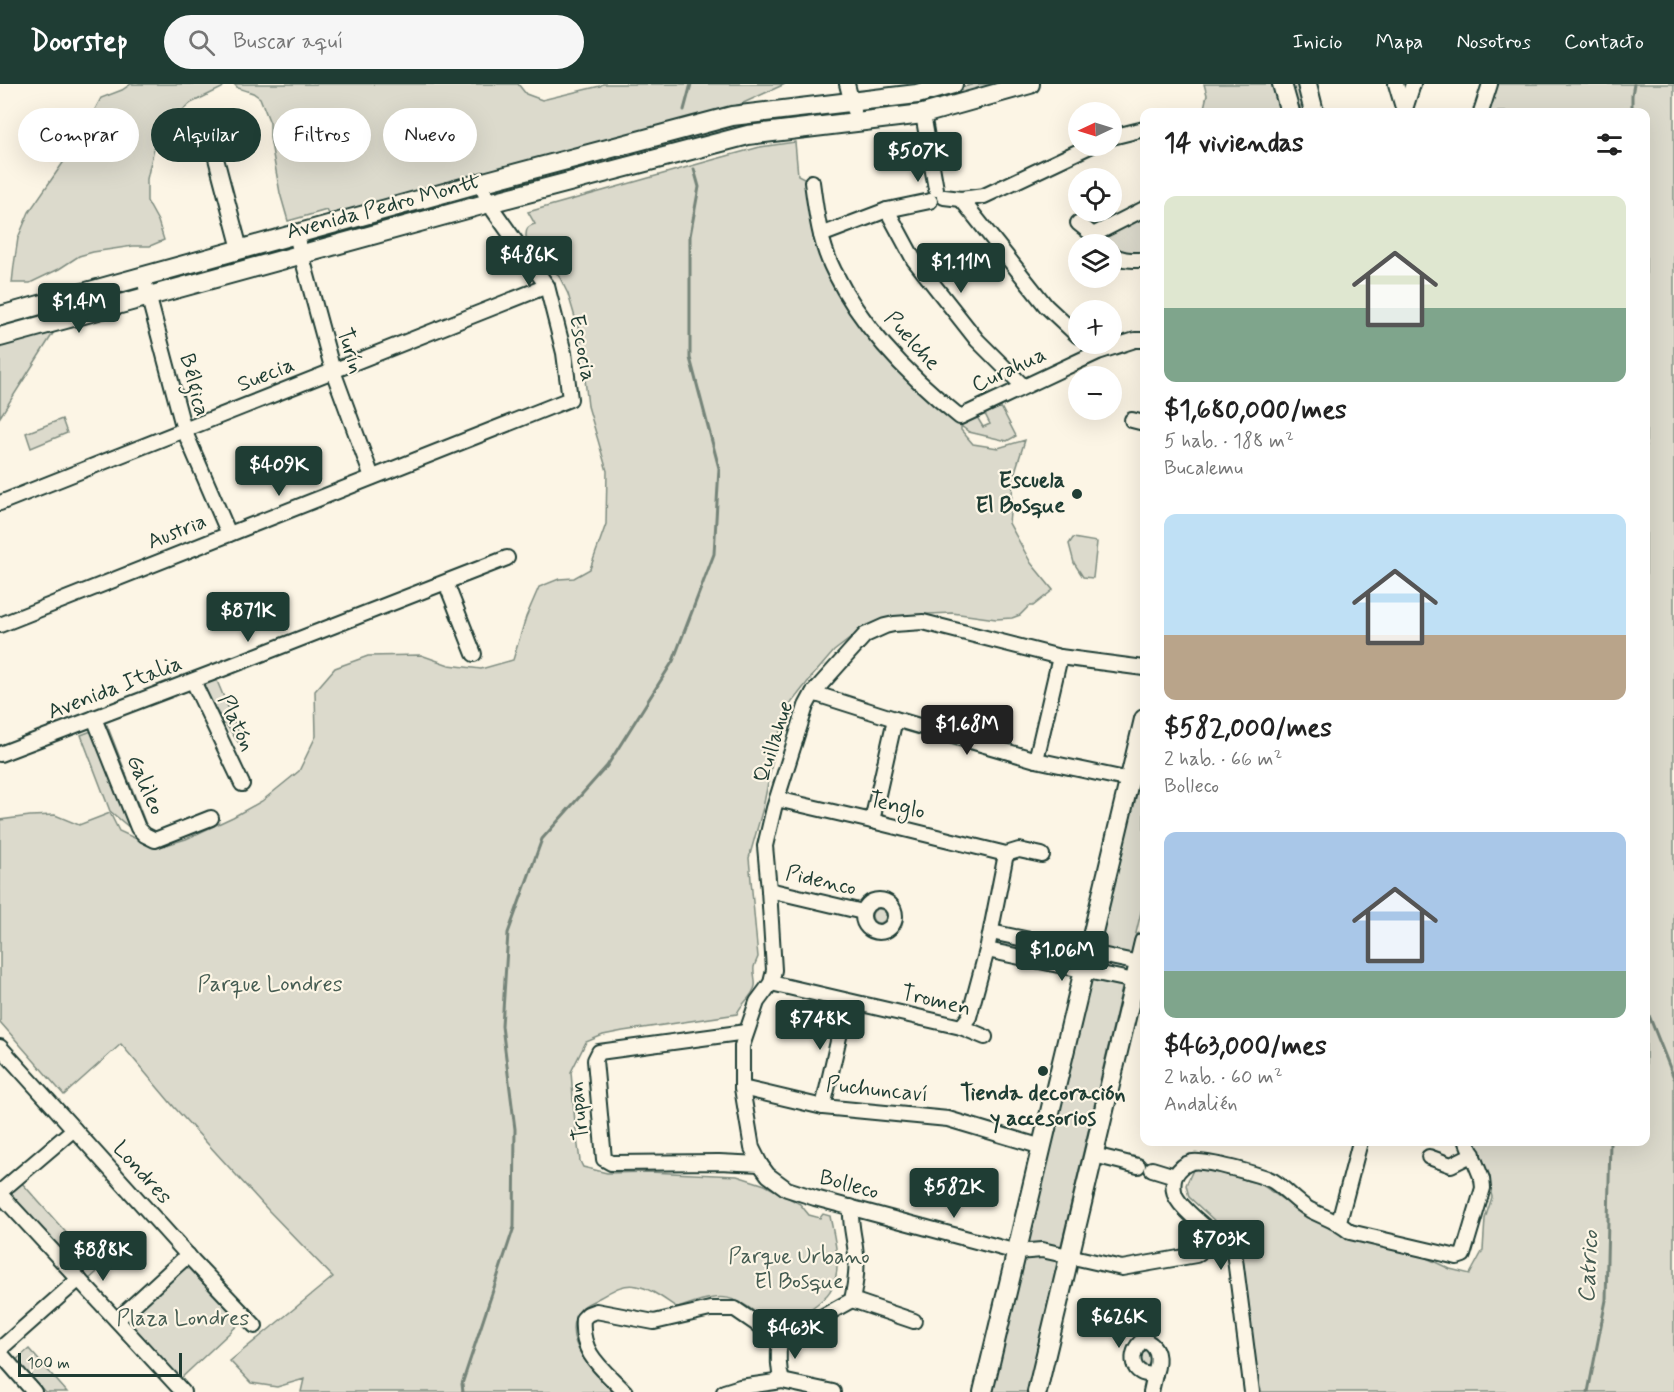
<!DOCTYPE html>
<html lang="es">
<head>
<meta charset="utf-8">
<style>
  :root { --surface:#fff; --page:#f6f6f6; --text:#222; --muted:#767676; --accent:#1f3d34 }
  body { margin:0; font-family:Mynerve,sans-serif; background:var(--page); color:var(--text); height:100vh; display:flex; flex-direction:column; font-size:22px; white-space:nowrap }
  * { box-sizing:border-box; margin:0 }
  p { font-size:20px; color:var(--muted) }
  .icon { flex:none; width:33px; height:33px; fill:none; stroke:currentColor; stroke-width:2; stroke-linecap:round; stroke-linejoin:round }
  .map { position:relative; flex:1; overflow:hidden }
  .drawer { position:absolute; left:1140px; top:24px; width:510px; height:1038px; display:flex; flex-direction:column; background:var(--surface); border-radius:12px; box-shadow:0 6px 24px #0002 }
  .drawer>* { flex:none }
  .guide { position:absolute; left:18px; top:24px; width:570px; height:54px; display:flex; gap:12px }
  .needle { width:39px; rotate:266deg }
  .tools { position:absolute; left:1068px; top:18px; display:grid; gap:12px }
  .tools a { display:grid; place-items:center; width:54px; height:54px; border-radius:50%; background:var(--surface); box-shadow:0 6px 24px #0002; font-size:30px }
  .scale { position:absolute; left:18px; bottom:15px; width:164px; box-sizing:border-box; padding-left:6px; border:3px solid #1f3d34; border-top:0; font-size:16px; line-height:21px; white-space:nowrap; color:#1f3d34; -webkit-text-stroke:4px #fcf5e5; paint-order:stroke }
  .price { position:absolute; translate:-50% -51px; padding:0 14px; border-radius:6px; background:var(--accent); color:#fff; font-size:20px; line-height:39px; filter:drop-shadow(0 2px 3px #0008) }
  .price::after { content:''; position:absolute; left:50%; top:36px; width:18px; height:14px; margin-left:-9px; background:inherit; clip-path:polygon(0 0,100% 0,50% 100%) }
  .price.on { background:#222; color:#fff }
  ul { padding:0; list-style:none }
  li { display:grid; align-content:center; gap:12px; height:318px; padding:0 24px }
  li span { display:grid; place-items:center; height:186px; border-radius:12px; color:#555 }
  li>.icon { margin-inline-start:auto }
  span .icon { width:108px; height:108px; fill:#fffc; stroke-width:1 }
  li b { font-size:26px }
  h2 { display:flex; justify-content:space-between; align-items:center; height:72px; padding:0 24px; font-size:26px }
  .pill { padding:0 21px; border-radius:27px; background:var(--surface); box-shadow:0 6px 24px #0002; font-size:21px; line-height:54px }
  .pill.on { background:var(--accent); color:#fff }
  header { display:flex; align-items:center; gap:36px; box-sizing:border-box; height:84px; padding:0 30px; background:var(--accent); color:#fff }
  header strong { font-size:28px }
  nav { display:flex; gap:33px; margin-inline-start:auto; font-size:21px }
  .search { width:420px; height:54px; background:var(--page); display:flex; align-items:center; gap:15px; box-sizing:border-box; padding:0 21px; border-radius:33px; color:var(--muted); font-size:22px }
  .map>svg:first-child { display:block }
  .green { fill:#dcdacc; stroke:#7e8c80; stroke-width:1.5 }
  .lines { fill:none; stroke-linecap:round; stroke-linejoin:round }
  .stream { stroke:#758479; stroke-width:3 }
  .street-casing { stroke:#1f3d34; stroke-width:18 }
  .secondary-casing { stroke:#1f3d34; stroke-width:22 }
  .street { stroke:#fcf5e5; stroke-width:14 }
  .secondary { stroke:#fcf5e5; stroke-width:18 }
  .poi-dot { fill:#1f3d34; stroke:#fcf5e5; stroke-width:2 }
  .labels { text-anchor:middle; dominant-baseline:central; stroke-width:4.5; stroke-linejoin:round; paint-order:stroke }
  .street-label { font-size:22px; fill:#1f3d34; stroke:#fcf5e5 }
  .poi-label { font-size:22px; font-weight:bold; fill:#1f3d34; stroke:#fcf5e5; text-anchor:end }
  .park-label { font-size:22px; fill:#455c52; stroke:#fcf5e5 }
  .water-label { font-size:24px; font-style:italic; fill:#435a51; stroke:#fcf5e5 }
</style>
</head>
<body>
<header>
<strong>Doorstep</strong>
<div class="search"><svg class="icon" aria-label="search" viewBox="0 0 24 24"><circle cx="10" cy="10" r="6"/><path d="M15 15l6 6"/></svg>Buscar aquí</div>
<nav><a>Inicio</a><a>Mapa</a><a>Nosotros</a><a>Contacto</a></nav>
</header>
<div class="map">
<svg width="1674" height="1308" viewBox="0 0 1674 1308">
  <rect width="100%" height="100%" fill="#fcf5e5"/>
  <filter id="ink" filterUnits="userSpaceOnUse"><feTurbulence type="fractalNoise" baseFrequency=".0167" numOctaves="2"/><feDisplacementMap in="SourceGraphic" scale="12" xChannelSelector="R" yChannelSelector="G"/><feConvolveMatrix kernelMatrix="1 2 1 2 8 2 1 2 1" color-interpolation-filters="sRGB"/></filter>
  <g filter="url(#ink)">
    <g class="green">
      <path d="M131,0h94l-3,4 -31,15 -21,18 -16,27 -7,31v22l11,20 6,19 -14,6h-17l-40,6 -14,4 -20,13 -29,14h-18l2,-18 4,-27 11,-26 49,-71 23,-43 21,-8z"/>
      <path d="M234,0h284l8,10 16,6 58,-14 3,-2h182l-57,26 -395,112 -6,-12 -39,11 -8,-28 -10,-55v-15l-10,-25 -7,-5 -15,-5z"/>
      <path d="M974,0h27l-80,23 -57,7 -1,-4 5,-3 51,-7z"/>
      <path d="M1204,0h68l8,28h-77l4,-17z"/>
      <path d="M1287,0h15l7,28h-9v-6l-6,-1z"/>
      <path d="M1496,0h178v1308h-412l-5,-10 -18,-137 -10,-6 -12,-16 -28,-26 -3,-12 7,-15 14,-4 41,15 11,2 44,30 100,34 47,22 20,5 13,-24 2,-31 7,-22 -5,-20 -10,-28 -1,-7h170v-1030h-158l6,-18z"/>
      <path d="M845,27v4l-110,14 -244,65 -4,-1 5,-7 260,-69z"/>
      <path d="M795,58l3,33 14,7 9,53 39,79 100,103 1,8 16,-8 6,10 7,-3 -5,-10 16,-7 15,29 -9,5 -38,-9 -8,-6v4l12,14 25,4 27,-8 -11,35 -5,48 22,40 22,27 -20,16h-4l-9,9 -8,3 -16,1 -44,-6 -45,2 -19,4 -29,13 -25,19 -24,28 -22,28 -12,36 -13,65 -14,50 9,99c-1,3 -3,6 -4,10 -1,6 2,13 1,19 -2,11 -15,18 -18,28l-114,17 -20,4 -17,7 -15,30 4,51 5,38 3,6 24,6 42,-1 88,4 28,9 35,19 9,11 11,3 3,-4 7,2c4,22 14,54 0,75 -4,7 -14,14 -21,19 -17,12 -17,15 -38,15 -38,-32 -46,-34 -93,-17 -13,-8 -26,-19 -41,-22 -15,-3 -25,5 -38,12 -6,4 -15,6 -19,12 -22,27 15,65 33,82h-312l3,-13 -27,8 -26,-4 -21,-22 103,-84 -64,-66 -95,-104 -53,-63 -57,51 -64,-73v-202l30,-4 25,-1 24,10 31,-12 9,18 37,17 30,-9 47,-22 29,-16 37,-30 17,-35 -1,-45 20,-23 33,-12 53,-1 28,10 32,4 32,-9 13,-43 13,-30 20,-8 15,-1 16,-9 16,-45 1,-53 -19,-65 -8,-72 -12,-40 -8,-16 -17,-24 -17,-17c0,-8 1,-11 9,-13l-7,-12 188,-53 44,-12z"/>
      <path d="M476,105l4,7 -162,46 -3,-8z"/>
      <path d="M1144,130v42l-32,-5v-7h-7l-2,-8z"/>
      <path d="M286,159l2,6 -124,36 -2,-7z"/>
      <path d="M130,201l1,5 -121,35 -8,1v-4z"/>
      <path d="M55,246l-3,5 -52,82v-71z"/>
      <path d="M62,335l5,14 -36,15 -5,-15z"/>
      <path d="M1073,454l24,4 -4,36 -10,-1 -9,-14 -5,-19z"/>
      <path d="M215,592l27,65 -4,1 -41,-59z"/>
      <path d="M107,641l40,102 -11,6 -26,-22 -29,-76z"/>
      <path d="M1144,671v145l-13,54 -32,-6z"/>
      <circle cx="879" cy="832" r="7"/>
      <path d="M998,857l72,14v5h-5l-67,-14z"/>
      <path d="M1090,889l34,7 -64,270 -35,-6z"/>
      <path d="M21,1098l74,83 -2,3 4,4 -10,9 -79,-88z"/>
      <path d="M1023,1170l38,5 -31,133h-40z"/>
      <path d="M185,1177l58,59 -67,63 -58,-61z"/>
      <path d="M1143,1263h4c3,6 6,16 -1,20l-5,-1 -1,-6z"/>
      <path d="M29,1265l38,43h-22l-29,-32z"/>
    </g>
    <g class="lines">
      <g class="stream">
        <path d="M684,26l7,-26"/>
        <path d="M1632,28v-17l2,-11"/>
        <path d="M1646,924l28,70"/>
        <path d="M463,1308l-1,-8 52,-157 1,-98 -13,-103 6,-93 34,-94 65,-73 66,-105 41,-107 5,-86 -29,-110v-122l9,-49 -5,-18"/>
        <path d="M1588,1308l18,-92 4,-158"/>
      </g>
      <defs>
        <g id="street">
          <path d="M847,0l7,27"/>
          <path d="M1396,0l8,27"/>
          <path d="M1404,28l9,-28"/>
          <path d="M1481,28l9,-28"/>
          <path d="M923,30l13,75"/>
          <path d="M209,48l31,117"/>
          <path d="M1112,53l32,-8"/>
          <path d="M812,98c4,30 8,62 22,89 28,57 77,107 126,146l138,-65 37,-12h9"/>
          <path d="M944,113l17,2 23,-3 106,-50"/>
          <path d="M961,115l85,107 32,30"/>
          <path d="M887,126l27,50 63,80 46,46"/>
          <path d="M1078,139l15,12 7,9"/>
          <path d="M296,151l37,136 39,106"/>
          <path d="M821,151l66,-25 43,-9"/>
          <path d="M1093,151l51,-26"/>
          <path d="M1112,170c9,7 21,6 32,6"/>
          <path d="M146,203l38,143 45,104"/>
          <path d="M1132,336l12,3"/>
          <path d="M0,419l547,-217"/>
          <path d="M446,499l28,71"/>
          <path d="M0,541l570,-226 -6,-46 -17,-67 -53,-75 -14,-28"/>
          <path d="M1144,584l-84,-11 -137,-35 -29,2 -9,2 -20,9 -52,58 -7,13 -32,102 -9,38 4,44 5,80 -3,13 -14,19 -15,44v42l10,60 8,16 8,11 19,14 28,9 202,54 25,-2 80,18 74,-13 24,-17"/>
          <path d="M193,597l49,103"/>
          <path d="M813,609l82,26 141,41 94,20"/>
          <path d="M94,634l44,110 7,7 10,5 56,-22"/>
          <path d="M0,670l215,-82 292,-114"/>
          <path d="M1036,676l24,-103"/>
          <path d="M777,715l95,22 134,33 13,-4 23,5"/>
          <path d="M872,737l23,-102"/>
          <path d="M769,806l94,22"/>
          <circle cx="879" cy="832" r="16"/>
          <path d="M991,848l153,32"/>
          <path d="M987,866l157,33"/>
          <path d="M771,899l190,44 24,10"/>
          <path d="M961,943l8,-10 18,-67 19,-96"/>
          <path d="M746,948l-147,20 -4,8 9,99 7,4 108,-1 41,2"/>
          <path d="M0,963l193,214 62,65"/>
          <path d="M742,1004l81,19 125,12 94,28"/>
          <path d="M823,1023l24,-105"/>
          <path d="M1094,1071l44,11"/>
          <path d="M1429,1073l22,8 22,-11"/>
          <path d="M1152,1085l23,7c4,-7 9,-12 17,-14 11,-3 70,13 81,19 13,8 23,21 37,29 15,8 26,10 40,22l107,25 6,-2 20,-67 -1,-9 -15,-37"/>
          <path d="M1175,1092c-2,6 -2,13 0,19 6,16 45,43 59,56l18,141"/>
          <path d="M0,1108l74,-63"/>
          <path d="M0,1110l183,198"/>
          <path d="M1339,1138l21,-80"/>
          <path d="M852,1216l62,21"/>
          <path d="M117,1236l71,-65"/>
          <path d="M780,1256l72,-40c4,-19 6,-34 3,-54 -2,-13 -5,-25 -4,-39"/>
          <path d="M780,1256c-2,14 -2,28 2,41"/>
          <path d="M1143,1256c16,5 17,19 12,34 -24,4 -28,-21 -12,-34z"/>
          <path d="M0,1265l79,-70"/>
          <path d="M0,1269l34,39"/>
          <path d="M625,1308c-23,-24 -45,-38 -42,-73l5,-5 8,-3 58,11 56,-13h25l45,31"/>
          <path d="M724,1308l16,-5 42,-6 51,11"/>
          <path d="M1151,1308l4,-18"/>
        </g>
        <g id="secondary">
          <path d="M1282,0l8,28"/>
          <path d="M1307,0l7,28"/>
          <path d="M0,232l480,-133 252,-67 185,-22 36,-10"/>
          <path d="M0,253l489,-134 259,-68 175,-21 107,-30"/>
          <path d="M983,1308l161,-673"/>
          <path d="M1037,1308l107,-450"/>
        </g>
      </defs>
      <use href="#street" class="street-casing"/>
      <use href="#secondary" class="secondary-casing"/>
      <use href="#street" class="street"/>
      <use href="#secondary" class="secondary"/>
    </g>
  </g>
  <g class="poi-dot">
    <circle cx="1077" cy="410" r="6"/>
    <circle cx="1043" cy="987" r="6"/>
  </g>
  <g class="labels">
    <g class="street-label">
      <text transform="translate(384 123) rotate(-15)">Avenida Pedro Montt</text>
      <text transform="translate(912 257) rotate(48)">Puelche</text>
      <text transform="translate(582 264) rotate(79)">Escocia</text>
      <text transform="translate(350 267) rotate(73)">Turín</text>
      <text transform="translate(1009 286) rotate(-25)">Curahua</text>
      <text transform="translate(266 291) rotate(-22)">Suecia</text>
      <text transform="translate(194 301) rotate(75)">Bélgica</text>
      <text transform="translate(177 448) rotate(-22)">Austria</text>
      <text transform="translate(115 604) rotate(-21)">Avenida Italia</text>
      <text transform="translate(236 639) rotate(65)">Platón</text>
      <text transform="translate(774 658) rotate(-72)">Quillahue</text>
      <text transform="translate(145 701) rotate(66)">Galileo</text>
      <text transform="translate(897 722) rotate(14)">Tenglo</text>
      <text transform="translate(821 797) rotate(13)">Pidenco</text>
      <text transform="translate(936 917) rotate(14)">Tromen</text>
      <text transform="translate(877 1006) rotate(6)">Puchuncaví</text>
      <text transform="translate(579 1027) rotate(-96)">Trupan</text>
      <text transform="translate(142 1089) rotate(48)">Londres</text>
      <text transform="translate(849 1101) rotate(15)">Bolleco</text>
    </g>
    <g class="poi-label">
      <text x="1065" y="397">Escuela<tspan x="1065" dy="25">El Bosque</tspan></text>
      <text x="1043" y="1010" text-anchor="middle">Tienda decoración<tspan x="1043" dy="25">y accesorios</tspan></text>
    </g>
    <g class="park-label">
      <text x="270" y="901">Parque Londres</text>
      <text x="799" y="1173">Parque Urbano<tspan x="799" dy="25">El Bosque</tspan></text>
      <text x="183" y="1235">Plaza Londres</text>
    </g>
    <g class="water-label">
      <text transform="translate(1589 1183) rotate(-87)">Catrico</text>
    </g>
  </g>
</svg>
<div class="tools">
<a><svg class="needle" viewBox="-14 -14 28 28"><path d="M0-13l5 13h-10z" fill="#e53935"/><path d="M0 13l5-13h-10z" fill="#767676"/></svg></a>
<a><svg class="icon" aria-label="locate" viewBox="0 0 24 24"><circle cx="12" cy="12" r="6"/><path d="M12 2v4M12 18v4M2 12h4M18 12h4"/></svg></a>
<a><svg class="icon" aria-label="layers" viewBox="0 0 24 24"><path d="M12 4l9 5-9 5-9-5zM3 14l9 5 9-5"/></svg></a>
<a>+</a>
<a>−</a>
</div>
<div class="scale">100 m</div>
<b class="price" style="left:918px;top:99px">$507K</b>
<b class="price" style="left:529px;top:203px">$486K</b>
<b class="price" style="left:961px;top:210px">$1.11M</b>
<b class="price" style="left:79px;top:250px">$1.4M</b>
<b class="price" style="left:279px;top:413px">$409K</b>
<b class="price" style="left:248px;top:559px">$871K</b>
<b class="price on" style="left:967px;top:672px">$1.68M</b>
<b class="price" style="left:1062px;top:898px">$1.06M</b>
<b class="price" style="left:820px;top:967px">$748K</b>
<b class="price" style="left:954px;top:1135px">$582K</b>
<b class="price" style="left:1221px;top:1187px">$703K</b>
<b class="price" style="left:103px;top:1198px">$888K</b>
<b class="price" style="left:1119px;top:1265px">$626K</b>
<b class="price" style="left:795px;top:1276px">$463K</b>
<div class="guide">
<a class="pill">Comprar</a>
<a class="pill on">Alquilar</a>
<a class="pill">Filtros</a>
<a class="pill">Nuevo</a>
</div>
<section class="drawer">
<h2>14 viviendas<svg class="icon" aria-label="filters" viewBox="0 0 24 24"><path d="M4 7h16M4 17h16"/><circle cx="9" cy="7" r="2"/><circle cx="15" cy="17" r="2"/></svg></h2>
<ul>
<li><span style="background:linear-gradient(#dfe7d0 60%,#7fa58c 0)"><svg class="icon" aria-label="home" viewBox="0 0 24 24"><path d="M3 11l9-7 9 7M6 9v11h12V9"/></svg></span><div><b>$1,680,000/mes</b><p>5 hab. · 188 m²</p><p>Bucalemu</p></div></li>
<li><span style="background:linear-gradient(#bfe0f5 65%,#b9a48a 0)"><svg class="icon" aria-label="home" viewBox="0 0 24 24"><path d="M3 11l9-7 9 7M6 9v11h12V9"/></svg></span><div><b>$582,000/mes</b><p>2 hab. · 66 m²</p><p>Bolleco</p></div></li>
<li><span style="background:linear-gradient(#a9c7e8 75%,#7fa58c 0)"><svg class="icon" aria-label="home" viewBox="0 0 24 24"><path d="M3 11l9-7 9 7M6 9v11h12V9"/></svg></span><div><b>$463,000/mes</b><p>2 hab. · 60 m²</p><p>Andalién</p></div></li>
</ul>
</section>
</div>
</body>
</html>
